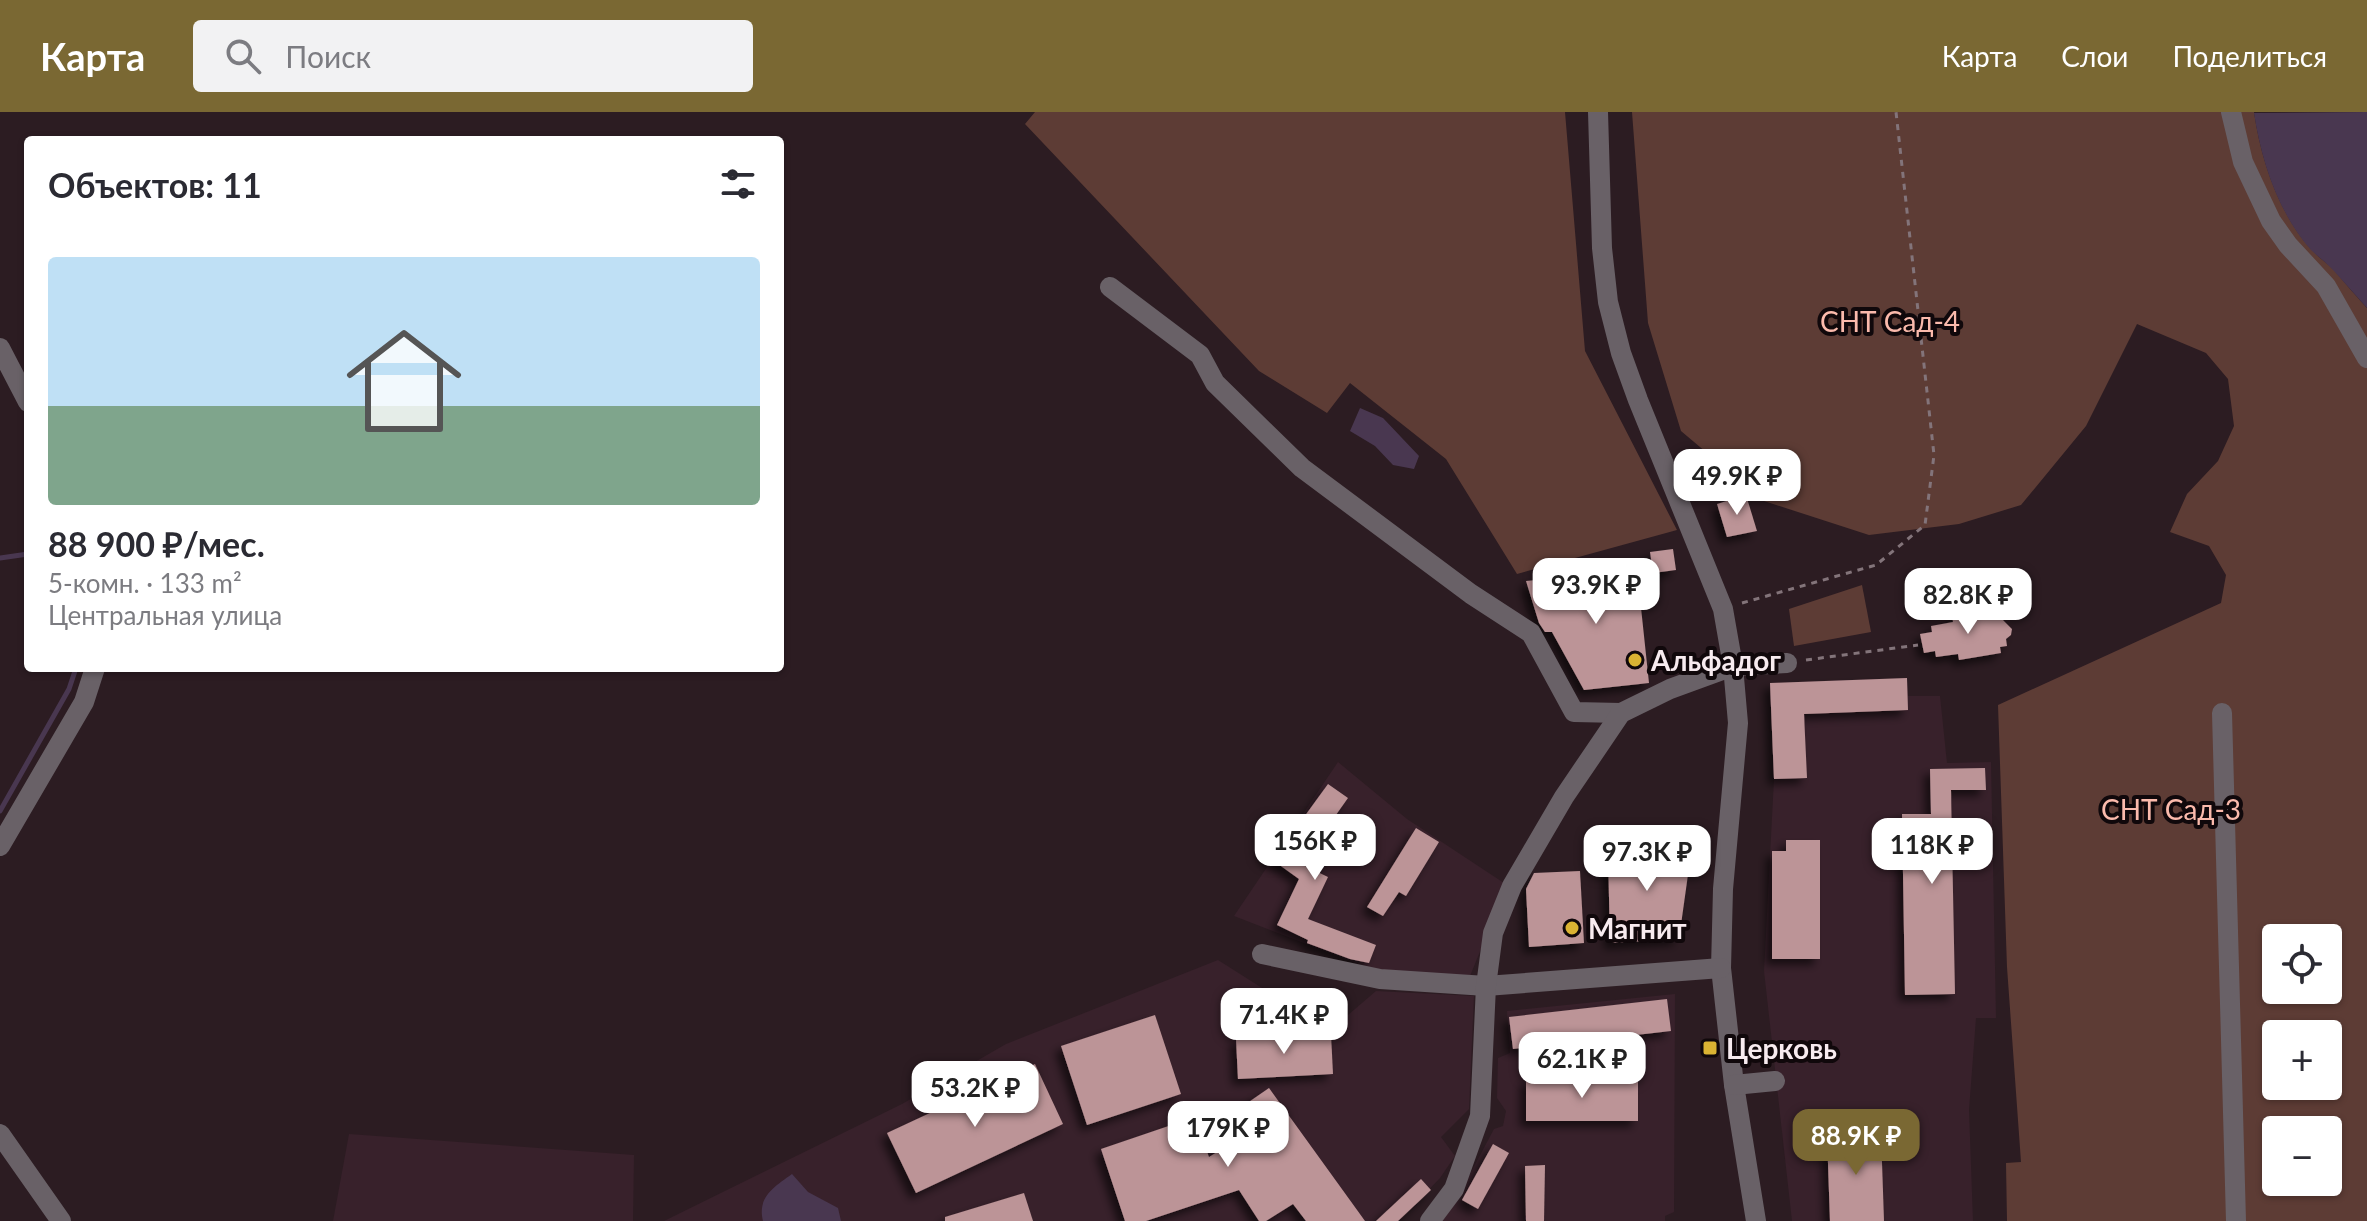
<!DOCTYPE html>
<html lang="ru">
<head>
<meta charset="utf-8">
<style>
  :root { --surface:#fff; --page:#f2f2f3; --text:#2b2b33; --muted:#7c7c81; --line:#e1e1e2; --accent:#7a6833 }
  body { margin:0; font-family:Lato,sans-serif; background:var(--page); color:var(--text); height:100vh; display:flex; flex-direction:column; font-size:30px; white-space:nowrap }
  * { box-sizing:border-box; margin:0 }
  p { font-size:26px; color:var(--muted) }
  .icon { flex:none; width:44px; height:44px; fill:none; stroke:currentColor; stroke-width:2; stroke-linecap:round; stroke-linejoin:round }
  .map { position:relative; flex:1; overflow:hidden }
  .details { position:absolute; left:24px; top:24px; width:760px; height:536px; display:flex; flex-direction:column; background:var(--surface); border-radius:8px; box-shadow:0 2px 6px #0004 }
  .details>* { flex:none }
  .fabs { position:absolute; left:2262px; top:812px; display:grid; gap:16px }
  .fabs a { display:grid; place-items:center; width:80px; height:80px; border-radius:8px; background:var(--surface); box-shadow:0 2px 6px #0004; font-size:40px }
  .price { position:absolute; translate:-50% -68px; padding:0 18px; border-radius:16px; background:#fff; color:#222; font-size:26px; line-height:52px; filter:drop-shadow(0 2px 4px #0008) }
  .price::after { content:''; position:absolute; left:50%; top:48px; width:24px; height:18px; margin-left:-12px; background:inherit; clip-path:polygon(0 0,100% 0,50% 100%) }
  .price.selected { background:var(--accent); color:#fff }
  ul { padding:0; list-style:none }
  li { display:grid; align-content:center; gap:16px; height:424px; padding:0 24px }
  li+li { border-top:2px solid var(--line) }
  li span { display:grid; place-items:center; height:248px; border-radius:8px; color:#555 }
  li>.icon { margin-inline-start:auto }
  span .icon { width:144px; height:144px; fill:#fffc; stroke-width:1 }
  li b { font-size:34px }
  h2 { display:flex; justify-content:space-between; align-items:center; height:96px; padding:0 24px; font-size:34px }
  header { display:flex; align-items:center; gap:48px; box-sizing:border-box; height:112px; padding:0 40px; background:var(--accent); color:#fff }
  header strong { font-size:38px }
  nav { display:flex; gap:44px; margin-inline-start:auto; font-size:28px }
  .search { width:560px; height:72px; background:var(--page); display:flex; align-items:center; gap:20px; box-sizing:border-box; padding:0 28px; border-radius:8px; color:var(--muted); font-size:30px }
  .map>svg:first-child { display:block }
  .built { fill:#38212b }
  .green { fill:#5d3c35; fill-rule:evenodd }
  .water { fill:#493750 }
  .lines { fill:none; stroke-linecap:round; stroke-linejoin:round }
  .stream { stroke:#493750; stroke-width:5 }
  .building { fill:#bc9497; filter:url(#shadow) }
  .path { stroke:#83747a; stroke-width:3; stroke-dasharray:6 6; stroke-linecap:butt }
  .minor { stroke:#696167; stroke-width:20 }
  .poi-dot { fill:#dab333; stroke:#10080b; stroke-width:3 }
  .labels { text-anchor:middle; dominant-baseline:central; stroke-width:8; stroke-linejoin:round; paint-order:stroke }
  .park-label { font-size:28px; fill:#fbbaac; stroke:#10080b }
  .poi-label { font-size:28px; font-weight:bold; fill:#f7ebef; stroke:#10080b; text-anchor:start }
</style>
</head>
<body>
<header>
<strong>Карта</strong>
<div class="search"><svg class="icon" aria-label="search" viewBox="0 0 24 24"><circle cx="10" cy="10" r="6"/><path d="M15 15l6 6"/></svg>Поиск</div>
<nav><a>Карта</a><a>Слои</a><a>Поделиться</a></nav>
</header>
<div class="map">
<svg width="2367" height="1109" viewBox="0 0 2367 1109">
  <defs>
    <filter id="shadow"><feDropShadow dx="-6" dy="6" stdDeviation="4" flood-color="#0009"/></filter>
  </defs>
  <rect width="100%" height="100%" fill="#2c1c22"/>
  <g class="built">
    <path d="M1907,566l1,18h32l7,67 44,-1 5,256h-20l-7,92 4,111h-181l-28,-250 10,-192 -4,-96z"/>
    <path d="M1338,650l69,57 100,66 -37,91 -96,-6 -140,-54z"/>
    <path d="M1218,848l90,57 40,-2 28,-24 98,5 -5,113 -28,28 14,19 -15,22 -41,43h-735l238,-117 104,-60z"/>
    <path d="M1675,882l-1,218 -9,4v5h-224l13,-17 40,-75 9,-3 3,-15 -9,-13 1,-40 12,-5 -3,-42z"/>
    <path d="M349,1022l285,21 -1,66h-300z"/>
  </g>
  <g class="green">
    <path d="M1035,0h530l20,239 92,179 -160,44 -71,-115 -96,-76 -23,30 -68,-42 -234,-247z"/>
    <path d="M1632,0h622c7,48 24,100 57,137 7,8 16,14 23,21 11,13 22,26 33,38v913h-360l-1,-58 15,-1 -14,-195 -9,-262 223,-102 5,-28 -17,-29 -39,-14 17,-38 31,-33 16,-35 -6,-47 -22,-26 -69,-29 -51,102 -65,79 -62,19 -90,11 -105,-34 -83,-70 -33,-108zM2276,826h52v52h-52zM2276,922h52v52h-52zM2276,1018h52v52h-52z"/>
    <path d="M1862,473l9,47 -77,14 -5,-37z"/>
  </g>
  <g class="water">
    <path d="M2367,0v196c-11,-12 -22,-25 -33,-37 -7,-8 -16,-14 -23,-21 -33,-37 -50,-90 -57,-137z"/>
    <path d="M1360,296l23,10 36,38 -5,13 -21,-4 -18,-19 -25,-15z"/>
    <path d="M792,1062l16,18 30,16 3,13h-78c-6,-24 11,-34 29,-47z"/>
  </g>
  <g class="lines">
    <g class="stream">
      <path d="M0,446l28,-4"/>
      <path d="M0,699l69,-122 7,-21"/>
    </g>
  </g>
  <g class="building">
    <path d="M1746,383l11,36 -30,6 -10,-33z"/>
    <path d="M1673,437l3,21 -23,3 -3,-21z"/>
    <path d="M1637,458l12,113 -65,7 -32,-58h-7l-6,-9 -13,-42z"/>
    <path d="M1993,496l1,7 8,-1 1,6 9,9 -1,6 -5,4 1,7 -7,1 1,6 -42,7 -1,-6 -22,3 -1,-6 -11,2 -4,-19 12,-2 -1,-6 22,-4 -1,-7z"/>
    <path d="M1907,566l1,32 -104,4 3,64 -33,1 -4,-96z"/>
    <path d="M1985,656l1,22h-35l4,204 -50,1 -3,-181h29l-1,-45z"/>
    <path d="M1328,672l20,14 -47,66 27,13 -20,42 68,26 -7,18 -19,-4 -43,-16 1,-3 -31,-15 22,-46 -32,-23 4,-6 7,3z"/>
    <path d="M1416,716l23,14 -33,54 -7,-4 -16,24 -16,-9z"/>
    <path d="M1786,728h34v119h-48v-108h14z"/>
    <path d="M1692,734l-13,93 -69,4 -2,-91z"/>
    <path d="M1580,759l4,72 -55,4 -3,-58 8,-16z"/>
    <path d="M1667,887l4,32 -158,18 -4,-32z"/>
    <path d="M1155,903l26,79 -94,31 -26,-79z"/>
    <path d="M1331,922l2,40 -95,5 -2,-40z"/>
    <path d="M1035,952l28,60 -147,69 -29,-60z"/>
    <rect x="1526" y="967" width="112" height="42"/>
    <path d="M1269,976l96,133h-59l-13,-17 -27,17h-7l-20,-31 -93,31h-21l-24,-72 94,-32 14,40 35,-22 -14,-20z"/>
    <path d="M1881,1021l3,88h-54l-3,-86z"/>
    <path d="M1493,1032l16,9 -31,56 -16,-9z"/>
    <path d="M1545,1053l-1,56h-18l-1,-55z"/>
    <path d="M1421,1067l10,11 -33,31h-22z"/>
    <path d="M1024,1081l9,28h-88v-4z"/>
  </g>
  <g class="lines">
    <g class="path">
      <path d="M1742,491l134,-38 49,-40 9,-70 -38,-343"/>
      <path d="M1806,548l112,-15"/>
    </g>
    <g class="minor">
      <path d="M1598,0l4,136 6,54 13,51 17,47 85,209 10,57 5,57 -15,166 -2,79 13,117 22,136"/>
      <path d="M2231,0l12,50 28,59 17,24 38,41 41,72"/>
      <path d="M1110,175l90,68 15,28 87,85 169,126 60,39 43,79 47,1"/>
      <path d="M0,236l28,54"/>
      <path d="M2222,601l14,508"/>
      <path d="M0,734l84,-144 11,-34"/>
      <path d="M1262,842l118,25 106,7 235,-18"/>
      <path d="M1734,973l41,-4"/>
      <path d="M0,1022l61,87"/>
      <path d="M1430,1109l24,-32 26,-73 6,-130 7,-53 19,-47 52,-89 57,-84 49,-24 63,-23 54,-3"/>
    </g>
  </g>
  <g class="poi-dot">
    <circle cx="1635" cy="548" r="8"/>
    <circle cx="1572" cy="816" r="8"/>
    <rect x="1702" y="928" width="16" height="16" rx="4"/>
  </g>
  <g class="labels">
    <g class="park-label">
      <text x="1890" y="209">СНТ Сад-4</text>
      <text x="2171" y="697">СНТ Сад-3</text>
    </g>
    <g class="poi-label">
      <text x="1651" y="548">Альфадог</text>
      <text x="1588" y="816">Магнит</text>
      <text x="1726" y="936">Церковь</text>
    </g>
  </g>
</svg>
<div class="fabs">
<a><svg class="icon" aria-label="locate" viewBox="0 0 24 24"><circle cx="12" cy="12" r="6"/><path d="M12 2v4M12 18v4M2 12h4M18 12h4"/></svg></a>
<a>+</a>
<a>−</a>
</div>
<b class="price" style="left:1737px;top:405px">49.9K ₽</b>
<b class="price" style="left:1596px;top:514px">93.9K ₽</b>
<b class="price" style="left:1968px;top:524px">82.8K ₽</b>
<b class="price" style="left:1315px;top:770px">156K ₽</b>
<b class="price" style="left:1932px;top:774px">118K ₽</b>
<b class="price" style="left:1647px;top:781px">97.3K ₽</b>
<b class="price" style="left:1284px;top:944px">71.4K ₽</b>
<b class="price" style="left:1582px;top:988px">62.1K ₽</b>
<b class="price" style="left:975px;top:1017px">53.2K ₽</b>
<b class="price" style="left:1228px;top:1057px">179K ₽</b>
<b class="price selected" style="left:1856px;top:1065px">88.9K ₽</b>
<section class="details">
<h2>Объектов: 11<svg class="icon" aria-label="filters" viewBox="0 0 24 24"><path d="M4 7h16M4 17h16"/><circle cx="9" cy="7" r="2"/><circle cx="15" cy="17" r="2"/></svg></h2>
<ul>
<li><span style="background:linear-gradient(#bfe0f5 60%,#7fa58c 0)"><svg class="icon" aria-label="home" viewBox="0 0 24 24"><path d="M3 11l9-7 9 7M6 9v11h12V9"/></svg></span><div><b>88 900 ₽/мес.</b><p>5-комн. · 133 m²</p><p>Центральная улица</p></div></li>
</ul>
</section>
</div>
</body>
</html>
